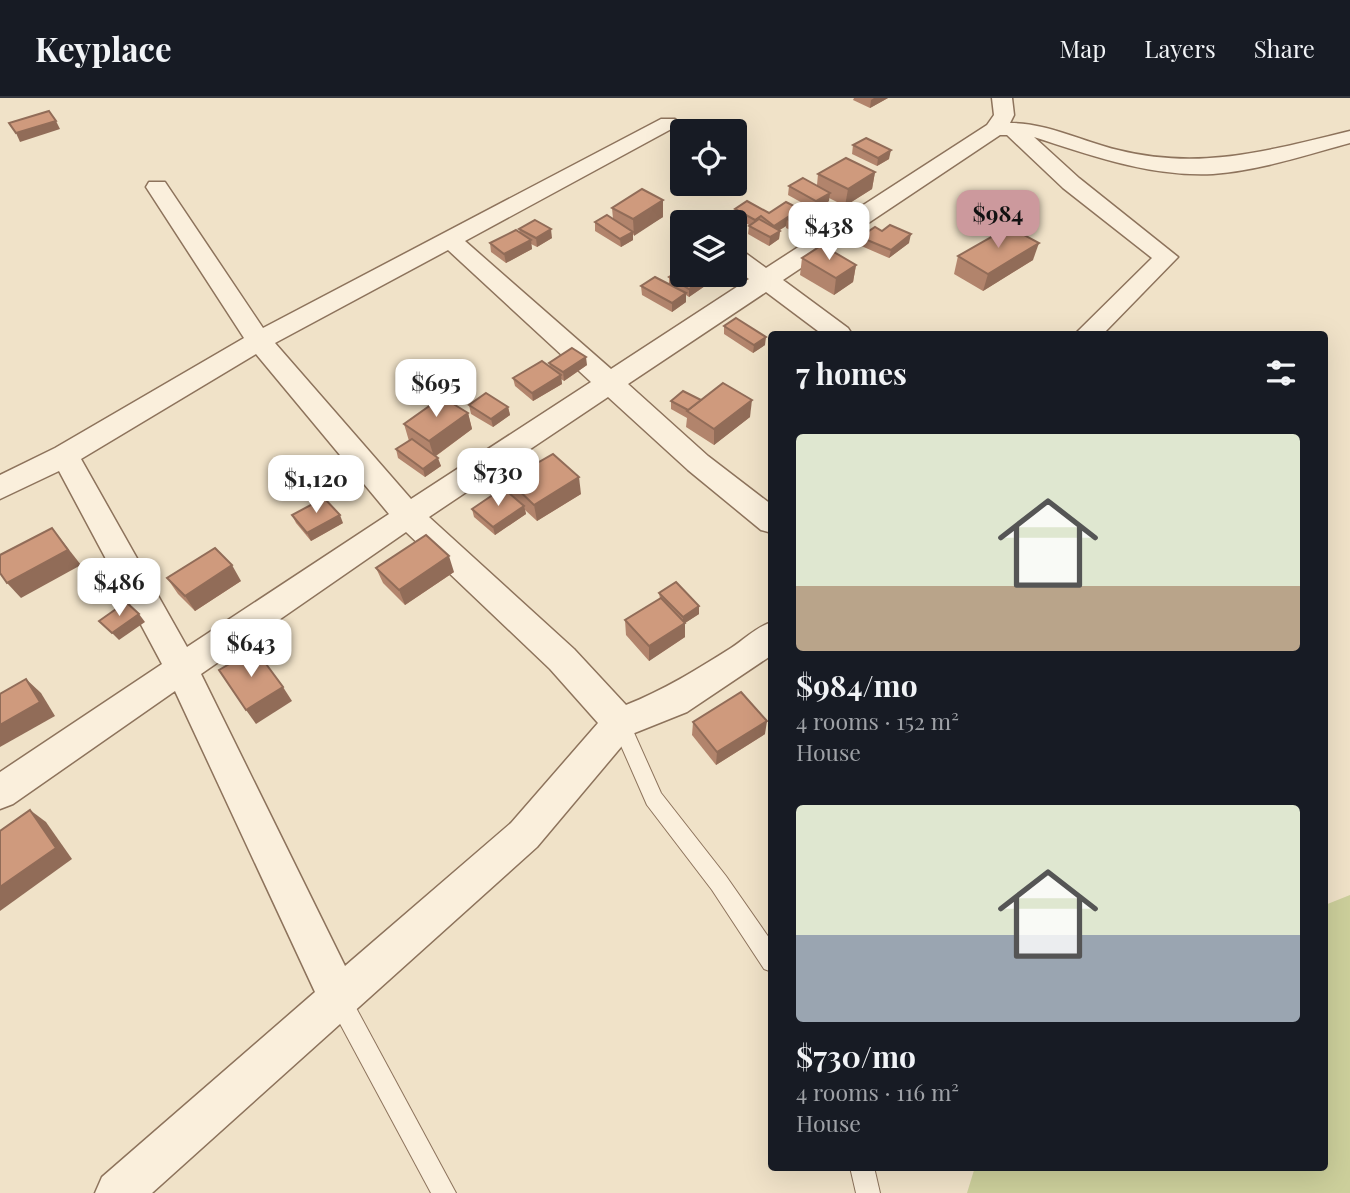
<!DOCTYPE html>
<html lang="en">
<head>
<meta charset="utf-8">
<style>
  :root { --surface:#171b24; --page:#242831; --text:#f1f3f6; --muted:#9ea1a6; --line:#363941; --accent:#cc999d }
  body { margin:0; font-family:"Playfair Display",serif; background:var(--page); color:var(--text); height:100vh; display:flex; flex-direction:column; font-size:26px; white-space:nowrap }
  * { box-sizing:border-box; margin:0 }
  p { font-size:23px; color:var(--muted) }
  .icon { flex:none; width:38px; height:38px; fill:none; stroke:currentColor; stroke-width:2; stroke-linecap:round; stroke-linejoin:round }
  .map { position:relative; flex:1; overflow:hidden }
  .details { position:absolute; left:768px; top:233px; width:560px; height:840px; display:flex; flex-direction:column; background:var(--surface); border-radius:7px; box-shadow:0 7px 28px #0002 }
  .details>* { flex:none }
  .buttons { position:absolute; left:670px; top:21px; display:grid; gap:14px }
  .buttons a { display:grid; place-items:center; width:77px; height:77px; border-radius:7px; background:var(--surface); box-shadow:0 7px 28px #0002; font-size:35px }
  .price { position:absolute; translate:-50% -60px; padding:0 16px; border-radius:14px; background:#fff; color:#222; font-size:23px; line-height:46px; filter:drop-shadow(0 2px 4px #0008) }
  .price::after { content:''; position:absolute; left:50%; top:42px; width:21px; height:16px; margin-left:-10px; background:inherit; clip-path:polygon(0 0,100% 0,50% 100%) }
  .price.selected { background:var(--accent); color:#111 }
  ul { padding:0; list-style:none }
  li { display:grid; align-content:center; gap:14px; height:371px; padding:0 28px }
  li span { display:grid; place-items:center; height:217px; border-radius:7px; color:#555 }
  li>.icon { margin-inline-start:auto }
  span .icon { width:126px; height:126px; fill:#fffc; stroke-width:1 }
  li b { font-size:30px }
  h2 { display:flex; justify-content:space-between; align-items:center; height:84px; padding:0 28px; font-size:30px }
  header { display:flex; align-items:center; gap:42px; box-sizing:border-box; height:98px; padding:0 35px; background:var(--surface); border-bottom:2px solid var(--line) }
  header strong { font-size:33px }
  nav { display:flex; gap:38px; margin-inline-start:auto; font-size:24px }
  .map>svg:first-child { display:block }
  .green { fill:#cccf9b }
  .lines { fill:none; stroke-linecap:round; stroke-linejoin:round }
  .lane-casing { stroke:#8d735c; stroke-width:2 }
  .street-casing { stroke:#8d735c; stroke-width:3 }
  .lane { fill:#faefdc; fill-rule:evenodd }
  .street { fill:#faefdc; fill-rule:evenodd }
  .wall { fill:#b2846c }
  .shaded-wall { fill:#916c58 }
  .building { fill:#cf9a7d; stroke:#916c58; stroke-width:2 }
</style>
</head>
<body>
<header>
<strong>Keyplace</strong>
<nav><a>Map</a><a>Layers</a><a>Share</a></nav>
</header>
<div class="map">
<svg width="1350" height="1095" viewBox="0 0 1350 1095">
  <rect width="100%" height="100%" fill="#f0e2c8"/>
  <path class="green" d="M1350,797v298h-383l8,-26h350v-262z"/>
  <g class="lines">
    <defs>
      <g id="lane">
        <path d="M620,617l7,2 34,76 65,83 46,66v30l-8,-3 -52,-79 -65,-85 -36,-82 2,-6z"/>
        <path d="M339,890l8,3 109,202h-25l-100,-186 -3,-8 3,-8z"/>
        <path d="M850,1069h24l6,26h-24z"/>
      </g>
      <path id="street" d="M992,0h20l2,17 -4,8c38,0 71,18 108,27 83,21 152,0 232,-19v12c-45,12 -91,28 -137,31 -62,3 -121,-18 -179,-37l45,41 99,79 -75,77h-28l77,-76 -89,-70 -56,-53h-7l-217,145 65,48 4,6h-30l-56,-42 -138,92 80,72 64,49v28l-11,-3 -73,-60 -80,-73 -179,120 145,132 52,56c38,-15 70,-35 105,-57 14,-9 25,-21 41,-26v33l-85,57 -55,22 -95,113 -385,346h-57l7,-16 213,-185 -140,-301 -162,113 -13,5v-37l162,-108 -103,-193 -59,28v-24l55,-27 189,-110 -98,-151 3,-5h16l98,146 398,-209h14l4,4 -4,4 -210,114 146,128 138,-90 -14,-10v-19l9,2 22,16 221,-143 7,-10zM448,152l143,132 -180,117 -136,-156zM256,256l133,160 -202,133 -106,-188zM406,434l144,137 48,54 -87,100 -166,143 -144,-292z"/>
    </defs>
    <use href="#lane" class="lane-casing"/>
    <use href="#street" class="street-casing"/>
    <use href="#lane" class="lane"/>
    <use href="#street" class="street"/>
  </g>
  <g class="wall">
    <path d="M854,0h34l-18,10 -17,-8z"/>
    <path d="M853,47l36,14 -12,7 -25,-12z"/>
    <path d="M875,74l-3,17 -27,17 -16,-8v3l-14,9 -27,-15 1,-9 28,-1 1,-11z"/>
    <path d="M663,102v17l-30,18v5l-12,7 -26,-16v-9l18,-3 -1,-11z"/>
    <path d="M735,111l34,4 31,-2 12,14 -13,9 -13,-6v-2l-6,4 -1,9 -10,7 -21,-12 1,-9 -14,-8z"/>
    <path d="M519,131l33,9 -15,9 -6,-3 1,5 -26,14 -15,-11 -1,-9 30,-10z"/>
    <path d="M860,139l49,6 -20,15 -30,-13z"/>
    <path d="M958,158l75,4 -50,31 -29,-17z"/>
    <path d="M802,160l54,7 -3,17 -19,13 -34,-20z"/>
    <path d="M682,177h36v2l-29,20 -3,-2v7l-14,10 -30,-17 -1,-9 28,-2v-7z"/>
    <path d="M724,228l41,19 -12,8 -29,-19z"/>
    <path d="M549,265l38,2 -23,16 -3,-2 1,5 -29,17 -18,-15 -2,-8 37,-11z"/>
    <path d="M701,302l49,17 -36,28 -28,-18 1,-9 -16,-9v-8z"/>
    <path d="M469,307l39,2 2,8 -17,12 -22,-13z"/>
    <path d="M468,315l4,16 -36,27 5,10 -16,11 -27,-19 -2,-9 13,-8 -5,-17z"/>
    <path d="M508,382l73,14 -44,27 -12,-11 1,4 -31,21 -21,-18 -2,-8 39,-14z"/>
    <path d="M292,417l51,8 -32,18 -15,-18z"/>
    <path d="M376,470l78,4 -49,33 -22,-22z"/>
    <path d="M167,480l74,3 -46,30 -17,-17z"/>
    <path d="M659,495l40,13v8l-14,9v14l-36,24 -23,-26 -1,-15 35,-21z"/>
    <path d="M693,624l72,12 -49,31 -24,-30z"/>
  </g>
  <g class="shaded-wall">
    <path d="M874,0h14l-18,10 1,-8z"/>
    <path d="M56,23l4,8 -40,13 -4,-9z"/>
    <path d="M891,52l-2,9 -12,7 1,-8z"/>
    <path d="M875,74l-3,17 -27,17 3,-17z"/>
    <path d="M830,95l-1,8 -14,9 1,-9z"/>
    <path d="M663,102v17l-29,19 -1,-17z"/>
    <path d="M800,111l-1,9 -12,1 -1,7 -13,8 1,-8z"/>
    <path d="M813,118l-1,9 -13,9 1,-8z"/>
    <path d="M551,131l1,9 -15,9 -1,-9z"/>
    <path d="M780,133l-1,8 -10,7 1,-9z"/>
    <path d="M633,134v8l-12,7 -1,-8z"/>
    <path d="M911,136l-2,9 -20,15 2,-8z"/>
    <path d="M531,142l1,9 -26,14 -2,-9z"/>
    <path d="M1039,145l-6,17 -50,31 5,-17z"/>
    <path d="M856,167l-3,17 -19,13 2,-17z"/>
    <path d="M710,177h8v2l-29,20v-8z"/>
    <path d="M686,195v9l-14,10v-9z"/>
    <path d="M766,239l-1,8 -12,8 1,-8z"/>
    <path d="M586,259l1,8 -23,16 -1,-9z"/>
    <path d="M561,277l1,9 -29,17 -1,-8z"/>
    <path d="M752,302l-2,17 -36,28v-16z"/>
    <path d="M508,309l2,8 -17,12 -2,-8z"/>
    <path d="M468,315l4,16 -38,28 -5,-16z"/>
    <path d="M438,360l3,8 -16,11 -2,-8z"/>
    <path d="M579,379l2,17 -44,27 -3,-16z"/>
    <path d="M524,408l2,8 -31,21 -2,-8z"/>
    <path d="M340,417l3,8 -32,18 -4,-8z"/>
    <path d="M52,430l29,37 -60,33 -14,-15z"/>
    <path d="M449,458l5,16 -49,33 -6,-15z"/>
    <path d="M232,467l9,16 -46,30 -10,-15z"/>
    <path d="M699,508v8l-14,9v14l-36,24v-15l34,-22v-7z"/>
    <path d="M139,516l6,8 -26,18 -7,-7z"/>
    <path d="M26,581l15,14 14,23 -55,31v-22z"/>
    <path d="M283,589l9,14 -36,23 -10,-14z"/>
    <path d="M767,623l-2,13 -49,31 1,-13z"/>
    <path d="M30,712l16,12 26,37 -72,52v-24z"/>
  </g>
  <g class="building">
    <path d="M49,13l7,10 -40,12 -7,-10z"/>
    <path d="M866,40l25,12 -13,8 -25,-13z"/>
    <path d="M846,60l29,14 -27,17 -30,-15z"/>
    <path d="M803,80l27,15 -14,8 -27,-15z"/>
    <path d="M642,91l21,11 -30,19 -21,-11z"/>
    <path d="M747,103l22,12 17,-11 14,7 -26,17 -13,-10 -6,4 -20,-11z"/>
    <path d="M801,112l12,6 -13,10 -13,-7z"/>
    <path d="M607,117l26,17 -13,7 -25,-17z"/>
    <path d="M759,121l21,12 -10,6 -21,-11z"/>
    <path d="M535,122l16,9 -15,9 -17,-9z"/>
    <path d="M890,127l21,9 -20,16 -31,-13 15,-10 7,4z"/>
    <path d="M1009,129l30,16 -51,31 -30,-18z"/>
    <path d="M516,132l15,10 -27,14 -14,-11z"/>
    <path d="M822,147l34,20 -20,13 -34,-20z"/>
    <path d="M682,171v6h28l-21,14 -20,-12z"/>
    <path d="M655,179l31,16 -14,10 -31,-17z"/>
    <path d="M736,220l30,19 -12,8 -30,-19z"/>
    <path d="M572,250l14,9 -23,15 -14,-9z"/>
    <path d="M542,263l19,14 -29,18 -19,-15z"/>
    <path d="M723,285l29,17 -38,29 -27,-18z"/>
    <path d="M683,293l18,9 -13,10 -17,-9z"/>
    <path d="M486,295l22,14 -17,12 -22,-14z"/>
    <path d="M442,299l26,16 -39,28 -25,-17z"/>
    <path d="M412,341l26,19 -15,11 -27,-20z"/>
    <path d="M553,356l26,23 -45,28 -26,-25z"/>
    <path d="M503,390l21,18 -31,21 -21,-18z"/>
    <path d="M324,400l16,17 -33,18 -15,-18z"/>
    <path d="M52,430l16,22 -61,33 -7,-10v-18z"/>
    <path d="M426,437l23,21 -50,34 -23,-22z"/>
    <path d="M215,450l17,17 -47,31 -18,-18z"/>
    <path d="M676,484l23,24 -16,11 -24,-24z"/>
    <path d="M661,500l24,25 -36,23 -24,-26z"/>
    <path d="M126,504l13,12 -27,19 -13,-12z"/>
    <path d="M255,551l28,38 -37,23 -27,-40z"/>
    <path d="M26,581l14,23 -40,23v-31z"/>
    <path d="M741,594l26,29 -50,31 -24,-30z"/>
    <path d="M30,712l26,38 -56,39v-56z"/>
  </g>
</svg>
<div class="buttons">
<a><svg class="icon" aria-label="locate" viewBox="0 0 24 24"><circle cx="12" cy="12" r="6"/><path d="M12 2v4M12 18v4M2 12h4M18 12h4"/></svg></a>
<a><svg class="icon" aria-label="layers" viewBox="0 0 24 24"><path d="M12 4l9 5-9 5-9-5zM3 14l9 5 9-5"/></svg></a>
</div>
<b class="price selected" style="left:998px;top:152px">$984</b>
<b class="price" style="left:829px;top:164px">$438</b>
<b class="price" style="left:436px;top:321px">$695</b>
<b class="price" style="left:498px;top:410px">$730</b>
<b class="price" style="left:316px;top:417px">$1,120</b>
<b class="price" style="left:119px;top:520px">$486</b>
<b class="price" style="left:251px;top:581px">$643</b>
<section class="details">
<h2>7 homes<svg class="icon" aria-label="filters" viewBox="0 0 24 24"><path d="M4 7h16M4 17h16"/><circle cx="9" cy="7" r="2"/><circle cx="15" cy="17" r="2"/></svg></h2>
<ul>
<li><span style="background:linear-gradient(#dfe7d0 70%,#b9a48a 0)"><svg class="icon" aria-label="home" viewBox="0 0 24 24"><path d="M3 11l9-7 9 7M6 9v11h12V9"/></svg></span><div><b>$984/mo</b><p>4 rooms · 152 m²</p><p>House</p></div></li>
<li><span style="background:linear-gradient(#dfe7d0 60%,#9aa5b1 0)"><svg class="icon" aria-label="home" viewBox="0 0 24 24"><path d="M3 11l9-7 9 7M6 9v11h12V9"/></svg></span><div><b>$730/mo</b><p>4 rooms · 116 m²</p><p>House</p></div></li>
</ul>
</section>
</div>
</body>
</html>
